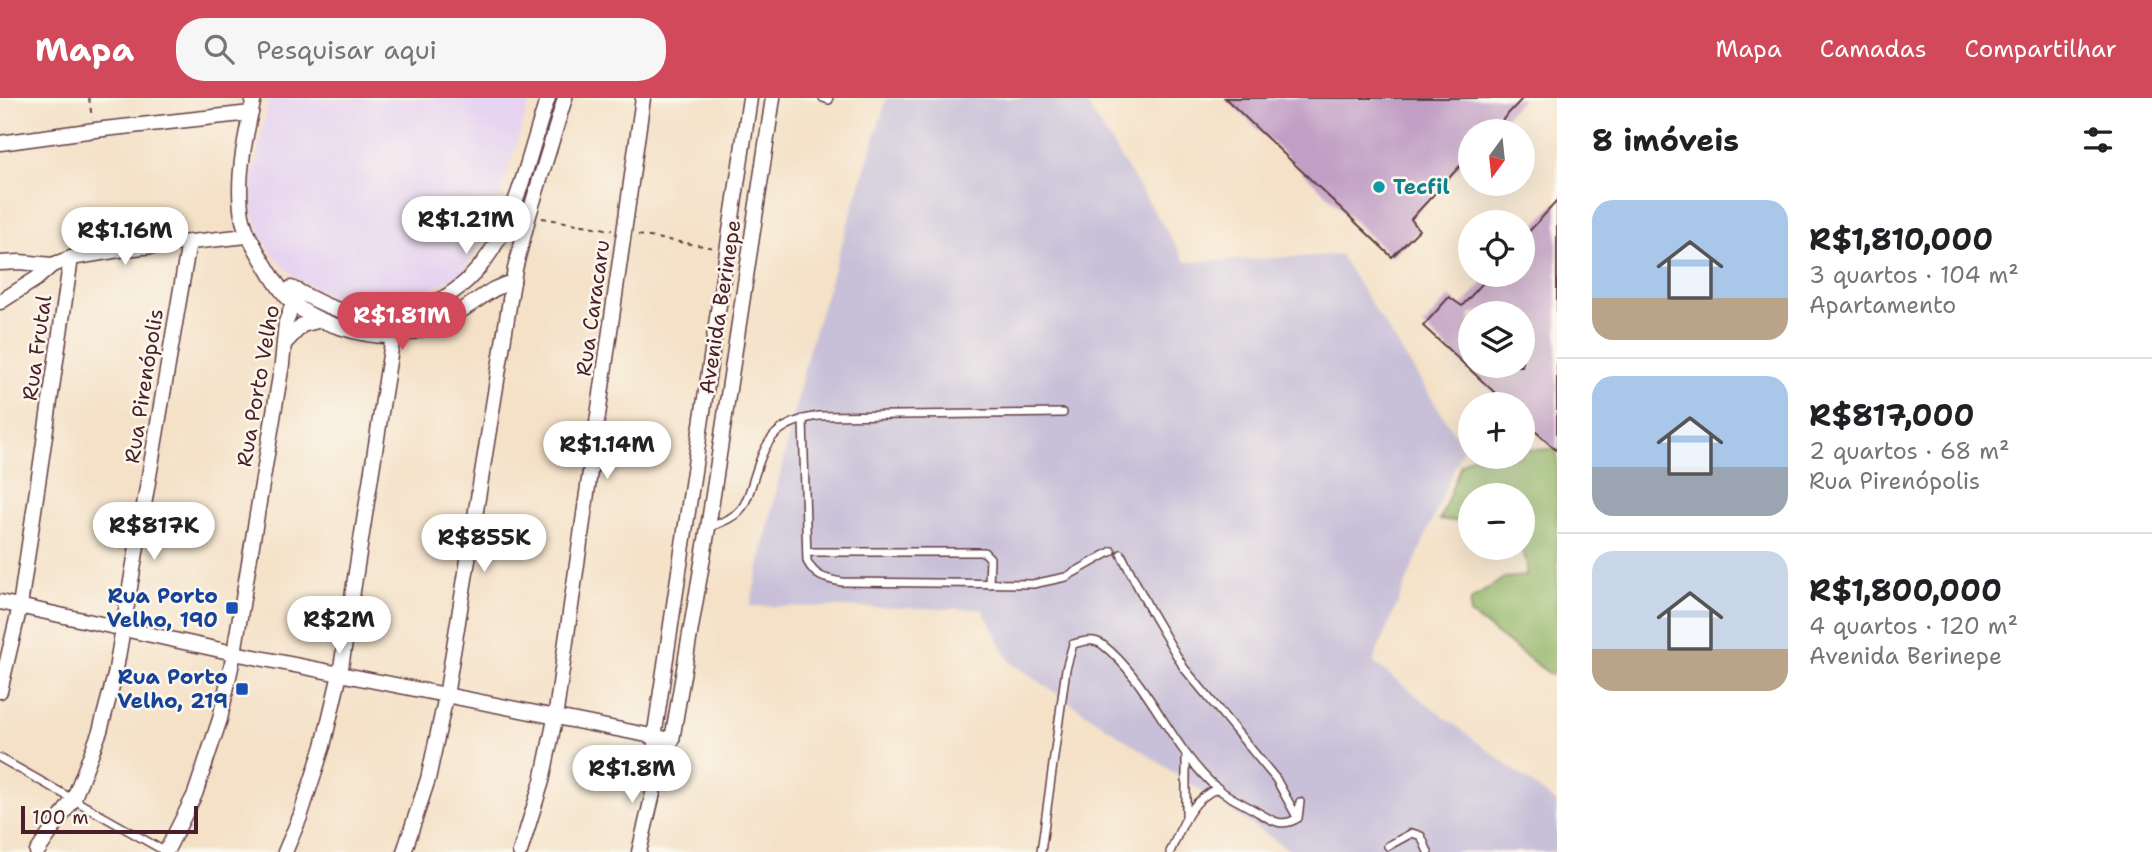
<!DOCTYPE html>
<html lang="pt">
<head>
<meta charset="utf-8">
<style>
  :root { --surface:#fff; --page:#f6f6f6; --text:#202124; --muted:#757577; --line:#e0e0e0; --accent:#d1495b }
  body { margin:0; font-family:"Shantell Sans",sans-serif; background:var(--page); color:var(--text); height:100vh; display:flex; flex-direction:column; font-size:26px; white-space:nowrap }
  * { box-sizing:border-box; margin:0 }
  p { font-size:23px; color:var(--muted) }
  .icon { flex:none; width:38px; height:38px; fill:none; stroke:currentColor; stroke-width:2; stroke-linecap:round; stroke-linejoin:round }
  .map { position:relative; flex:1; overflow:hidden }
  .sheet { display:flex; flex-direction:column; background:var(--surface); width:595px }
  .sheet>* { flex:none }
  .needle { width:46px; rotate:195deg }
  .tools { position:absolute; left:1458px; top:21px; display:grid; gap:14px }
  .tools a { display:grid; place-items:center; width:77px; height:77px; border-radius:50%; background:var(--surface); box-shadow:0 7px 28px #0002; font-size:35px }
  .scale { position:absolute; left:21px; bottom:18px; width:177px; box-sizing:border-box; padding-left:7px; border:4px solid #4a1f2b; border-top:0; font-size:19px; line-height:24px; white-space:nowrap; color:#4a1f2b; -webkit-text-stroke:5px #fbf7ec; paint-order:stroke }
  .price { position:absolute; translate:-50% -60px; padding:0 16px; border-radius:24px; background:#fff; color:#222; font-size:23px; line-height:46px; filter:drop-shadow(0 2px 4px #0008) }
  .price::after { content:''; position:absolute; left:50%; top:42px; width:21px; height:16px; margin-left:-10px; background:inherit; clip-path:polygon(0 0,100% 0,50% 100%) }
  .price.selected { background:var(--accent); color:#fff }
  ul { padding:0; list-style:none }
  li { display:flex; align-items:center; gap:21px; height:175px; padding:0 35px }
  li+li { border-top:2px solid var(--line) }
  li span { display:grid; place-items:center; flex:none; width:196px; height:140px; border-radius:21px; color:#555 }
  li>.icon { margin-inline-start:auto }
  span .icon { width:84px; height:84px; fill:#fffc; stroke-width:1 }
  li b { font-size:30px }
  h2 { display:flex; justify-content:space-between; align-items:center; height:84px; padding:0 35px; font-size:30px }
  header { display:flex; align-items:center; gap:42px; box-sizing:border-box; height:98px; padding:0 35px; background:var(--accent); color:#fff }
  header strong { font-size:33px }
  nav { display:flex; gap:38px; margin-inline-start:auto; font-size:24px }
  .search { width:490px; height:63px; background:var(--page); display:flex; align-items:center; gap:18px; box-sizing:border-box; padding:0 24px; border-radius:28px; color:var(--muted); font-size:26px }
  main { display:flex; flex:1; min-height:0 }
  .map>svg:first-child { display:block }
  .built { fill:#e6d3f0 }
  .industrial { fill:#c8c0d8 }
  .forest { fill:#96b86c; stroke:#706c4c; stroke-width:2 }
  .building { fill:#c19ec5; fill-rule:evenodd }
  .lines { fill:none; stroke-linecap:round; stroke-linejoin:round }
  .service-casing { stroke:#643c42; stroke-width:10 }
  .minor-casing { stroke:#643c42; stroke-width:17 }
  .path { stroke:#643c42; stroke-width:2; stroke-dasharray:5 5; stroke-linecap:butt }
  .service { stroke:#fff; stroke-width:7 }
  .minor { stroke:#fff; stroke-width:14 }
  .culture-dot { fill:#0f9aa8; stroke:#fbf7ec; stroke-width:2.5 }
  .transit-dot { fill:#1a4fb4; stroke:#fbf7ec; stroke-width:2.5 }
  .labels { text-anchor:middle; dominant-baseline:central; stroke-width:5; stroke-linejoin:round; paint-order:stroke }
  .culture-label { font-size:21px; font-weight:bold; fill:#0d838f; stroke:#fbf7ec; text-anchor:start }
  .street-label { font-size:21px; fill:#4a1f2b; stroke:#fbf7ec }
  .transit-label { font-size:21px; font-weight:bold; fill:#164399; stroke:#fbf7ec; text-anchor:end }
</style>
</head>
<body>
<header>
<strong>Mapa</strong>
<div class="search"><svg class="icon" aria-label="search" viewBox="0 0 24 24"><circle cx="10" cy="10" r="6"/><path d="M15 15l6 6"/></svg>Pesquisar aqui</div>
<nav><a>Mapa</a><a>Camadas</a><a>Compartilhar</a></nav>
</header>
<main>
<div class="map">
<svg width="1557" height="754" viewBox="0 0 1557 754">
  <rect width="100%" height="100%" fill="#fbf7ec"/>
  <filter id="ink" filterUnits="userSpaceOnUse"><feTurbulence type="fractalNoise" baseFrequency=".0143" numOctaves="2"/><feDisplacementMap in="SourceGraphic" scale="14" xChannelSelector="R" yChannelSelector="G"/><feConvolveMatrix kernelMatrix="1 2 1 2 8 2 1 2 1" color-interpolation-filters="sRGB"/></filter>
  <filter id="wash" filterUnits="userSpaceOnUse"><feTurbulence type="fractalNoise" baseFrequency=".00686" numOctaves="4" result="noise"/><feDisplacementMap in="SourceGraphic" scale="28" xChannelSelector="R" yChannelSelector="G"/><feGaussianBlur stdDeviation="1.57" result="paint"/><feColorMatrix in="noise" values="0 0 0 0 0 0 0 0 0 0 0 0 0 0 0 0 0 1.4 0 .05"/><feComposite in="paint" operator="in"/></filter>
  <g filter="url(#wash)">
    <rect width="100%" height="100%" fill="#f4e1c7"/>
    <path class="built" d="M269,0h262l-30,94 -15,39 -23,42 -58,28 -35,6 -38,-9 -36,-20 -20,-20 -15,-21 -9,-28v-27z"/>
    <path class="industrial" d="M887,0h196l103,164 154,-7 123,192 -90,215 184,141v49h-265l-282,-190 -28,-53 -232,-3 58,-254z"/>
    <path class="forest" d="M1557,351v220l-6,6 -81,-61 1,-14 33,-22 22,-2 1,-14 -6,-14 1,-53h-52v27l-30,-2 21,-56 10,-7h51l1,-7z"/>
    <g id="blocks">
      <g class="building">
        <path d="M1225,0h298l-31,33h-22v24l-59,64 8,11 -27,27z"/>
        <path d="M1557,103v250l-35,-32v-15h-15l-84,-78 26,-29 13,9 28,-31h32v-36zM1470,215h52v53h-52z"/>
      </g>
    </g>
  </g>
  <g filter="url(#ink)">
    <use href="#blocks" fill-opacity="0" stroke="#643c42" stroke-width="2"/>
    <g class="lines">
      <defs>
        <g id="service">
          <path d="M823,0l6,2"/>
          <path d="M803,321l4,142c8,16 18,18 35,21l191,2 33,-7 46,-26"/>
          <path d="M708,430c11,-5 25,-9 33,-19 6,-7 8,-16 11,-25 13,-42 20,-61 67,-68l244,-3"/>
          <path d="M807,454h177l6,6 -1,26"/>
          <path d="M1121,456l29,56 34,58 92,111 21,38"/>
          <path d="M0,660l166,94"/>
          <path d="M1186,718v-61"/>
          <path d="M1388,748l24,-13 9,3 7,16"/>
          <path d="M1041,754l25,-183 7,-25c11,-3 21,-6 30,1 46,36 69,105 114,143 11,9 25,15 37,22 16,9 26,19 44,8l2,-16"/>
          <path d="M1170,754c12,-26 20,-52 48,-64"/>
        </g>
        <g id="minor">
          <path d="M254,0c-8,36 -17,74 -13,111 2,20 11,33 20,49 9,15 18,32 31,44 21,20 71,35 100,34 24,-2 50,-14 70,-26 19,-11 29,-23 51,-28"/>
          <path d="M0,45l95,-13 156,-17"/>
          <path d="M0,165l20,-1 32,3 19,-7 54,-9 122,-13"/>
          <path d="M291,190c16,7 30,17 48,22 35,9 59,9 93,-6 79,-36 90,-133 116,-206"/>
          <path d="M0,204l36,-23 16,-14"/>
          <path d="M285,245l17,-18 19,-5"/>
          <path d="M0,504l234,51 438,87"/>
          <path d="M0,593l20,-85 51,-348"/>
          <path d="M659,670l-5,-30 96,-640"/>
          <path d="M37,754l37,-54 26,-67 15,-56 74,-433"/>
          <path d="M166,754l29,-58 25,-75 14,-66 48,-289 4,-42 12,-31"/>
          <path d="M285,754l15,-35 23,-71 17,-72 53,-338v-19"/>
          <path d="M404,754l24,-73 18,-83 69,-427 14,-54 36,-117"/>
          <path d="M520,754l22,-71 13,-62 88,-621"/>
          <path d="M639,754l20,-84 13,-28 36,-212 65,-430"/>
        </g>
      </defs>
      <use href="#service" class="service-casing"/>
      <use href="#minor" class="minor-casing"/>
      <g class="path">
        <path d="M89,0l3,20"/>
        <path d="M542,120l70,12"/>
        <path d="M638,137l77,13"/>
      </g>
      <use href="#service" class="service"/>
      <use href="#minor" class="minor"/>
    </g>
  </g>
  <circle class="culture-dot" cx="1379" cy="89" r="7"/>
  <g class="transit-dot">
    <rect x="225" y="503" width="14" height="14" rx="3.5"/>
    <rect x="235" y="584" width="14" height="14" rx="3.5"/>
  </g>
  <g class="labels">
    <g class="culture-label">
      <text x="1393" y="89">Tecfil</text>
    </g>
    <g class="street-label">
      <text transform="translate(720 209) rotate(-81)">Avenida Berinepe</text>
      <text transform="translate(593 210) rotate(-82)">Rua Caracaru</text>
      <text transform="translate(37 250) rotate(-82)">Rua Frutal</text>
      <text transform="translate(144 288) rotate(-81)">Rua Pirenópolis</text>
      <text transform="translate(258 288) rotate(-80)">Rua Porto Velho</text>
    </g>
    <g class="transit-label">
      <text x="218" y="498">Rua Porto<tspan x="218" dy="24">Velho, 190</tspan></text>
      <text x="228" y="579">Rua Porto<tspan x="228" dy="24">Velho, 219</tspan></text>
    </g>
  </g>
</svg>
<div class="tools">
<a><svg class="needle" viewBox="-14 -14 28 28"><path d="M0-13l5 13h-10z" fill="#e53935"/><path d="M0 13l5-13h-10z" fill="#757577"/></svg></a>
<a><svg class="icon" aria-label="locate" viewBox="0 0 24 24"><circle cx="12" cy="12" r="6"/><path d="M12 2v4M12 18v4M2 12h4M18 12h4"/></svg></a>
<a><svg class="icon" aria-label="layers" viewBox="0 0 24 24"><path d="M12 4l9 5-9 5-9-5zM3 14l9 5 9-5"/></svg></a>
<a>+</a>
<a>−</a>
</div>
<div class="scale">100 m</div>
<b class="price" style="left:466px;top:158px">R$1.21M</b>
<b class="price" style="left:125px;top:169px">R$1.16M</b>
<b class="price selected" style="left:402px;top:254px">R$1.81M</b>
<b class="price" style="left:607px;top:383px">R$1.14M</b>
<b class="price" style="left:154px;top:464px">R$817K</b>
<b class="price" style="left:484px;top:476px">R$855K</b>
<b class="price" style="left:339px;top:558px">R$2M</b>
<b class="price" style="left:632px;top:707px">R$1.8M</b>
</div>
<section class="sheet">
<h2>8 imóveis<svg class="icon" aria-label="filters" viewBox="0 0 24 24"><path d="M4 7h16M4 17h16"/><circle cx="9" cy="7" r="2"/><circle cx="15" cy="17" r="2"/></svg></h2>
<ul>
<li><span style="background:linear-gradient(#a9c7e8 70%,#b9a48a 0)"><svg class="icon" aria-label="home" viewBox="0 0 24 24"><path d="M3 11l9-7 9 7M6 9v11h12V9"/></svg></span><div><b>R$1,810,000</b><p>3 quartos · 104 m²</p><p>Apartamento</p></div></li>
<li><span style="background:linear-gradient(#a9c7e8 65%,#9aa5b1 0)"><svg class="icon" aria-label="home" viewBox="0 0 24 24"><path d="M3 11l9-7 9 7M6 9v11h12V9"/></svg></span><div><b>R$817,000</b><p>2 quartos · 68 m²</p><p>Rua Pirenópolis</p></div></li>
<li><span style="background:linear-gradient(#c9d6e8 70%,#b9a48a 0)"><svg class="icon" aria-label="home" viewBox="0 0 24 24"><path d="M3 11l9-7 9 7M6 9v11h12V9"/></svg></span><div><b>R$1,800,000</b><p>4 quartos · 120 m²</p><p>Avenida Berinepe</p></div></li>
</ul>
</section>
</main>
</body>
</html>
